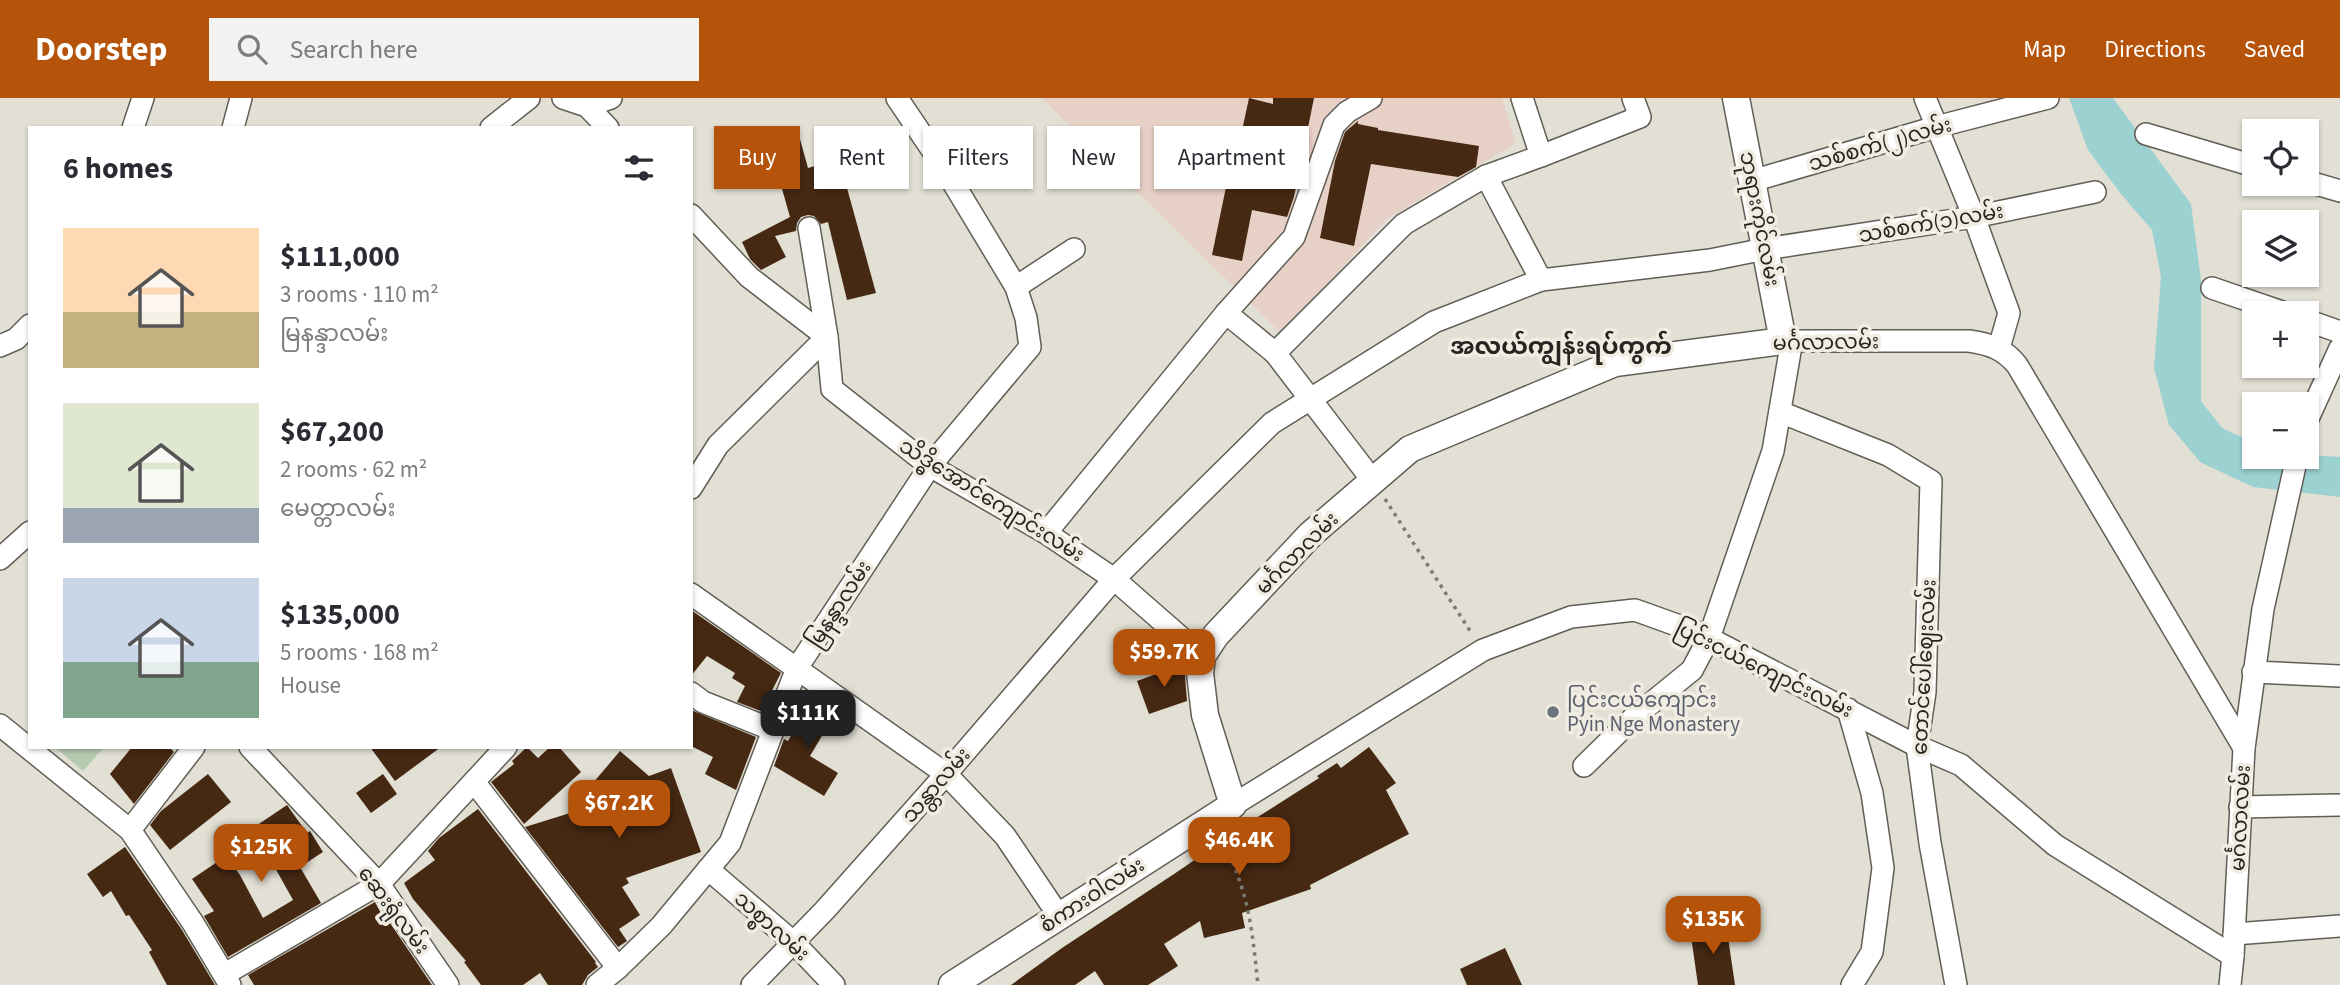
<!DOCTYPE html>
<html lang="en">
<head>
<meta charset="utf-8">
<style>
  :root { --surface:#fff; --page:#f2f2f3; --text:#2b2b33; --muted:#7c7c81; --accent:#b45309 }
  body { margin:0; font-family:"Source Sans 3","Noto Sans Myanmar",sans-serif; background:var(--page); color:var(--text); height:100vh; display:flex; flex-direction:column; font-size:26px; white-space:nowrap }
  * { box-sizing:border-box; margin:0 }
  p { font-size:23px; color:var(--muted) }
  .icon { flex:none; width:38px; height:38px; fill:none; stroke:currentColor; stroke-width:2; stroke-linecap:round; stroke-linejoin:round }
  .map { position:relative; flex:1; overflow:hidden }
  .drawer { position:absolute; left:28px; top:28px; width:665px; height:623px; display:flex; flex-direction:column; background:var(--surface); border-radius:0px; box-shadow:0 2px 5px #0004 }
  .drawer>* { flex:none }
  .banner { position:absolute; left:714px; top:28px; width:665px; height:63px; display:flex; gap:14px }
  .controls { position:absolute; left:2242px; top:21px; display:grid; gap:14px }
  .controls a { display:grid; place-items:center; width:77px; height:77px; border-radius:0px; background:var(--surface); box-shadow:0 2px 5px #0004; font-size:35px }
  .price { position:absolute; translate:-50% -60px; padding:0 16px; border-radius:14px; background:var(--accent); color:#fff; font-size:23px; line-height:46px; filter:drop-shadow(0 2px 4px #0008) }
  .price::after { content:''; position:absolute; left:50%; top:42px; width:21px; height:16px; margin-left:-10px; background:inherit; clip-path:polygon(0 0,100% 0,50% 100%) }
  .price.current { background:#222; color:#fff }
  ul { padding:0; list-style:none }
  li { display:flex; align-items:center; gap:21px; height:175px; padding:0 35px }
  li span { display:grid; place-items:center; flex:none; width:196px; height:140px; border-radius:0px; color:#555 }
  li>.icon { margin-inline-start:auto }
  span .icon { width:84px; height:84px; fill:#fffc; stroke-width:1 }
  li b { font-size:30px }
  h2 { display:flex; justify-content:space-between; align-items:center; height:84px; padding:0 35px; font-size:30px }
  .pill { padding:0 24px; border-radius:0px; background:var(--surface); box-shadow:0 2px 5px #0004; font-size:24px; line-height:63px }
  .pill.current { background:var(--accent); color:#fff }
  header { display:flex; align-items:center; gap:42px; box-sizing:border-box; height:98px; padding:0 35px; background:var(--accent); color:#fff }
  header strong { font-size:33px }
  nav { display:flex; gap:38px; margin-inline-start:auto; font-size:24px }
  .search { width:490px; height:63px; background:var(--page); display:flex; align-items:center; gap:18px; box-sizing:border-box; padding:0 24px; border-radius:0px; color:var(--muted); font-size:26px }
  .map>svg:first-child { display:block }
  .education { fill:#e7d0c6 }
  .green { fill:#b6cbaf }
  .water { fill:#9cd1d1 }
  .building { fill:#462913 }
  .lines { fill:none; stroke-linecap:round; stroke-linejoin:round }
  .minor-casing { stroke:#615e55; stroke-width:24 }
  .major-casing { stroke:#615e55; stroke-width:29 }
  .path { stroke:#7d7b74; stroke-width:3.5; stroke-dasharray:3.5 5; stroke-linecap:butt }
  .minor { stroke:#fff; stroke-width:21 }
  .major { stroke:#fff; stroke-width:26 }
  .worship-dot { fill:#6b7280; stroke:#f0ece2; stroke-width:2.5 }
  .labels { text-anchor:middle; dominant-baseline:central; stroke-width:7; stroke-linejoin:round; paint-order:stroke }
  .street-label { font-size:21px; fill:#262521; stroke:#f0ece2 }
  .worship-label { font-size:21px; fill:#5b616d; stroke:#f0ece2; text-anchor:start }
  .quarter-label { font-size:24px; font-weight:bold; fill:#262521; stroke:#f0ece2 }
</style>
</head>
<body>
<header>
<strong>Doorstep</strong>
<div class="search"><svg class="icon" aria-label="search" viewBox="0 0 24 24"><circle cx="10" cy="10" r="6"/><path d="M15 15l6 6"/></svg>Search here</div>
<nav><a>Map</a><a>Directions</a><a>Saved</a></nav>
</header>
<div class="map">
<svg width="2340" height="887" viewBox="0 0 2340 887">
  <rect width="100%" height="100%" fill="#e2dfd4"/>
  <path class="education" d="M1042,0h460l14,45 -130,76 -104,115z"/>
  <path class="green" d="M55,649h49l-21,24z"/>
  <path class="water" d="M2069,0h44l78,106 10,76v121l21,27 32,15v14h52l1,-2 33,2v40l-87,-10 -53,-25 -31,-37 -15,-57 7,-91 -9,-47 -31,-36 -33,-44z"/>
  <g class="building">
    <path d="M1249,0l24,6v-6h41l-20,99 -7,20 -35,-7 -10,51 -30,-6 21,-102 4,1z"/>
    <path d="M1358,23v3l20,4v2l101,16 -3,21 -18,10 -87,-13 -17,82 -34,-8 15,-77 10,-29z"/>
    <path d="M798,34l10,36 31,-9 37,134 -29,7 -19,-78 -7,2 -7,-8 -6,-1 -7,2 -4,6 -1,8 -21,5 11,21 -25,13 -11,-11 -8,-17 48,-25 -15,-53 -22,7 -7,-24z"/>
    <path d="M691,512l90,63 -17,33 4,2 -2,5 -29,-11 8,-16 -13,-8 3,-5 -28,-17 -16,20z"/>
    <path d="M1184,566l3,37 -38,13 -12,-33z"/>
    <path d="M814,599l22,15 -26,44 28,17 -14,23 -50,-30 10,-27 4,2z"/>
    <path d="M691,612l65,27 -20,53 -31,-16 8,-17 -22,-11z"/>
    <path d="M132,649h37l5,5 -40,52 -24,-30z"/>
    <path d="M370,649h71l-46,34z"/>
    <path d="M527,649l11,11 12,-11h9l22,25 -57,52 -33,-42 23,-18 -2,-3z"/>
    <path d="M1369,649l27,36 -10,7 23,44 -99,51 1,4 -69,24 3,15 -41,10 -4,-17 -36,23 14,22 -30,19h-44l-9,-14 -20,14h-64l51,-37 112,-74 22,-15 -1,-3 21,-12 2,3 38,-24 -3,-3 66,-42 -2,-2 20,-13 4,5z"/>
    <path d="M620,653l29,25 22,-8 30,84 -75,26 3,5 -7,4 18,28 -21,14 8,12 -9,6 -93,-120 87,-27 -19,-17z"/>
    <path d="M208,676l23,28 -61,48 -20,-25 11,-14z"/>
    <path d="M383,676l14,20 -26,19 -15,-20z"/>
    <path d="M287,707l20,28 3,-2 13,21 -23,15 21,36 -93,54 -24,-41 10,-5 -22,-32 34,-23 14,19 23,43 30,-18 -24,-43 -19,-27z"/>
    <path d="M478,711l118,153 -1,1 3,4 -10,8 -6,10h-34l-8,-12 -17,12h-42l-17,-23 2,-1 -53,-62 -9,-16 31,-23 -7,-9 11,-13z"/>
    <path d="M125,749l57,83 33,55h-48l-18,-33 3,-2 -23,-35 -3,1 -15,-25 -8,6 -16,-23z"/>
    <path d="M375,804l9,17 2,-2 46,68h-178l-6,-10z"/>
    <path d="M1726,826l9,61h-37l-8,-56z"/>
    <path d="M1505,850l17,37h-55l-7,-16z"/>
  </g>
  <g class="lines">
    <defs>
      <g id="minor">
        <path d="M563,0l24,8 21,22"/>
        <path d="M1925,0l49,119 35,96 -10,35"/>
        <path d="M587,8l24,-8"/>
        <path d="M133,30l10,-30"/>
        <path d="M233,30l8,-30"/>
        <path d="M491,30l38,-30"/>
        <path d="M2146,36l108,32"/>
        <path d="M1541,58l99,-39 -7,-19"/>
        <path d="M1486,78l55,104"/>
        <path d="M1752,83l184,-54 112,-29"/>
        <path d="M2306,83l34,10"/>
        <path d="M691,117l58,62 78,60 5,52 98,77 116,67 68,46 88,77"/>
        <path d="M1016,189l58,-38"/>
        <path d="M2212,190l73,25"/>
        <path d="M1226,215l49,40 98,128"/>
        <path d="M2306,222l34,12"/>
        <path d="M1783,243h186c21,3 35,8 48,24l227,383"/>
        <path d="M0,248l16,-7 14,-14"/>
        <path d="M1275,255l129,-129 82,-48 55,-20 -19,-58"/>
        <path d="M1780,314l108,43 43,26 -6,211 -8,54 13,97 26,142"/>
        <path d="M2306,325l34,-75"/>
        <path d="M691,390l27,-43 109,-108 -18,-109"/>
        <path d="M1046,435l180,-220 68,-76 40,-112 13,-13 24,-14"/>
        <path d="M0,461l30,-27"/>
        <path d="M691,496l255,180 59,62 54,80"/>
        <path d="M2253,574l87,4"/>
        <path d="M691,595l12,9 70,28"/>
        <path d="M1848,611l24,84 11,75 -11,84 -20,33"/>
        <path d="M0,627l130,105 63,93 37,62"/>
        <path d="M250,649l129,137 69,101"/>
        <path d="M1584,668l49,-48 59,-48 17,-32 64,-187 19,-111"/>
        <path d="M475,685l143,185"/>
        <path d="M1233,707l250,-155 88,-33 64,-7 64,23 218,113 44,19 94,80 178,111"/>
        <path d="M2240,709l100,-2"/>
        <path d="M130,732l64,-83"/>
        <path d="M708,771l85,73 41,43"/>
        <path d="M2234,836l106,-8"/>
        <path d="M225,876l154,-90 127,-137"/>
        <path d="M597,887l21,-17 43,-42 69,-83 67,-175 133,-202 100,-119 -4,-29 -10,-31 -73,-121 -46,-68"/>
        <path d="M752,887l73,-75 121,-136 168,-195 158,-156 162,-101 107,-42 169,-20 55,-11 209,-32 121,-25"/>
        <path d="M2230,887l3,-29 11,-208 19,-139 34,-152"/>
      </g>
      <path id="major" d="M952,887l281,-180 -28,-90 -5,-42 2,-17 14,-21 95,-101 99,-85 205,-86 168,-22 -47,-243"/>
    </defs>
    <use href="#minor" class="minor-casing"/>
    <use href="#major" class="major-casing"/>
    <g class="path">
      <path d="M1385,401l87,135"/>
      <path d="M1221,741c28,51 31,90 37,146"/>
    </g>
    <use href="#minor" class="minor"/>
    <use href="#major" class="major"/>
  </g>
  <circle class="worship-dot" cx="1553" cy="614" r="7"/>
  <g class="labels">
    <g class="street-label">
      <text transform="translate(1880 46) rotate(-16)">သစ်စက်(၂)လမ်း</text>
      <text transform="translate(1760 121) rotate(79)">ဘုရားကိုင်လမ်း</text>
      <text transform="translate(1931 125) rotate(-10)">သစ်စက်(၁)လမ်း</text>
      <text transform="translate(1826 244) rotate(-1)">မင်္ဂလာလမ်း</text>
      <text transform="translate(992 402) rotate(32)">သိဒ္ဓိအောင်ကျောင်းလမ်း</text>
      <text transform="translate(1297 455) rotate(-45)">မင်္ဂလာလမ်း</text>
      <text transform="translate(839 506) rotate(-57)">မြနန္ဒာလမ်း</text>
      <text transform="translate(1924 569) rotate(-87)">တောင်ပေါ်ဈေးလမ်း</text>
      <text transform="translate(1764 571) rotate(26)">ပြင်းငယ်ကျောင်းလမ်း</text>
      <text transform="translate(936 687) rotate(-49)">သန္တာလမ်း</text>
      <text transform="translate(2240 720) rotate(-87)">မင်္ဂလာလမ်း</text>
      <text transform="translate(1092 797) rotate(-33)">စံကားဝါလမ်း</text>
      <text transform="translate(394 812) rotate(53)">ဆေးရုံလမ်း</text>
      <text transform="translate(772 828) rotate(42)">သစ္စာလမ်း</text>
    </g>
    <g class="worship-label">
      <text x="1567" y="602">ပြင်းငယ်ကျောင်း<tspan x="1567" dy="24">Pyin Nge Monastery</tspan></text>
    </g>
    <g class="quarter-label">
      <text x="1561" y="248">အလယ်ကျွန်းရပ်ကွက်</text>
    </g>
  </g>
</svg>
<div class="controls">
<a><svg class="icon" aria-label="locate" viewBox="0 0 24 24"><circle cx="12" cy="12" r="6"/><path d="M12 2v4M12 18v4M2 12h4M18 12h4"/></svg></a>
<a><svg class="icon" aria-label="layers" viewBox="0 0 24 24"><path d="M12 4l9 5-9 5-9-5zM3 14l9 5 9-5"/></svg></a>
<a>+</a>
<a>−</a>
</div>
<b class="price" style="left:1164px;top:591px">$59.7K</b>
<b class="price current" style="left:808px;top:652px">$111K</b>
<b class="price" style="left:619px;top:742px">$67.2K</b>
<b class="price" style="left:1239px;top:779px">$46.4K</b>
<b class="price" style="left:261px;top:786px">$125K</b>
<b class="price" style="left:1713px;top:858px">$135K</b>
<div class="banner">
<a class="pill current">Buy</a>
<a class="pill">Rent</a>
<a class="pill">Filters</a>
<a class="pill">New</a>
<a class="pill">Apartment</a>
</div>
<section class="drawer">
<h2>6 homes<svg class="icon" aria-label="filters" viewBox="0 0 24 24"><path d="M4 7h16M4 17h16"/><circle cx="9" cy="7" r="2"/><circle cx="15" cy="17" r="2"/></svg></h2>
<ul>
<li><span style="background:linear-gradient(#ffd9b3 60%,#c2b280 0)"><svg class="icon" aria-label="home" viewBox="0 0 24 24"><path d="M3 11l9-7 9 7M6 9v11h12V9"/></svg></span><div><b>$111,000</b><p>3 rooms · 110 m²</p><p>မြနန္ဒာလမ်း</p></div></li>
<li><span style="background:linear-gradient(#dfe7d0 75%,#9aa5b1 0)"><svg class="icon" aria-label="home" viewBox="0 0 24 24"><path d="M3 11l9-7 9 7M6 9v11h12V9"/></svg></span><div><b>$67,200</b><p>2 rooms · 62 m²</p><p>မေတ္တာလမ်း</p></div></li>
<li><span style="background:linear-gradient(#c9d6e8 60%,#7fa58c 0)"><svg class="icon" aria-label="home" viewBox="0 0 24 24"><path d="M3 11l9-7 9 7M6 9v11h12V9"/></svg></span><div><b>$135,000</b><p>5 rooms · 168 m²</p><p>House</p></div></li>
</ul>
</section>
</div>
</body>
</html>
